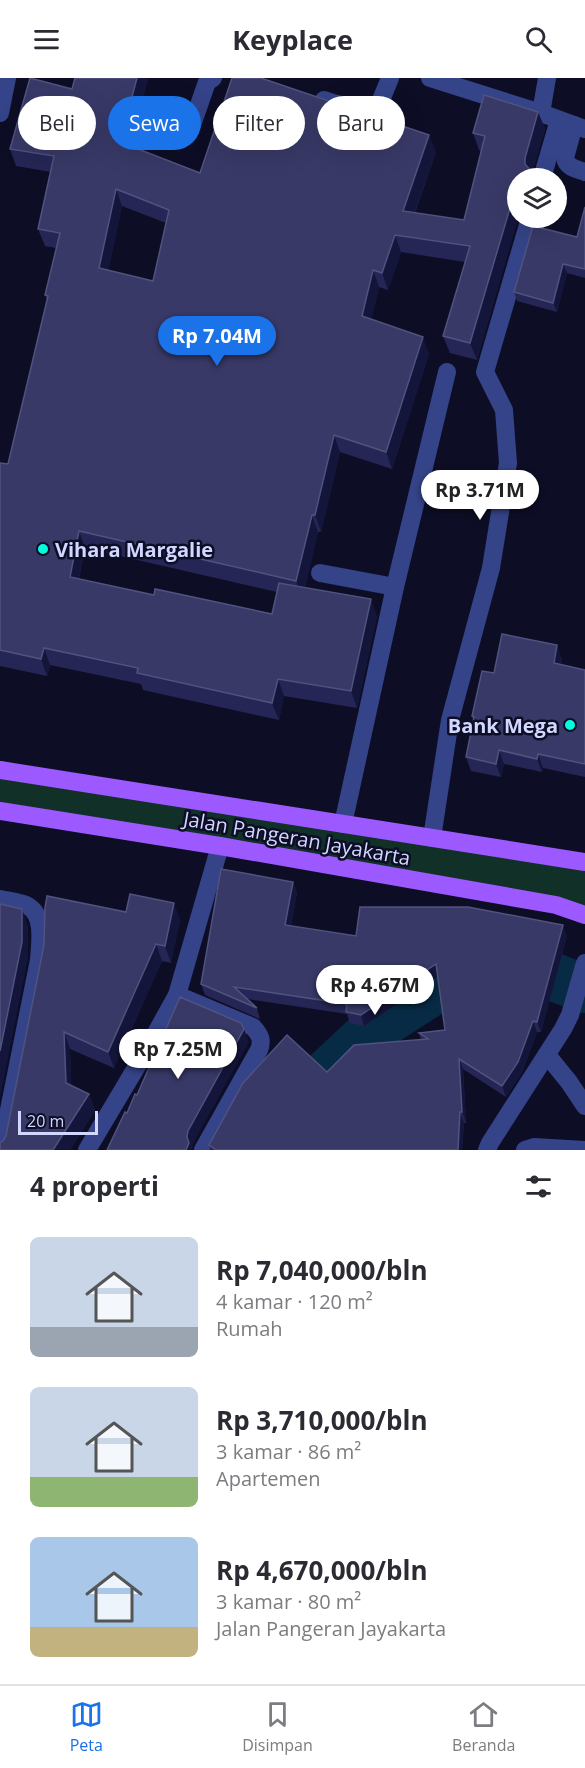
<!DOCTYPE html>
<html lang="id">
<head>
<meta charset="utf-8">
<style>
  :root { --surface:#fff; --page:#f7f7f7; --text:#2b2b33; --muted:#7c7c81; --line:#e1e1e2; --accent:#1a73e8 }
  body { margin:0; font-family:"Open Sans",sans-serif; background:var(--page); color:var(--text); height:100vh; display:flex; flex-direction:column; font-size:22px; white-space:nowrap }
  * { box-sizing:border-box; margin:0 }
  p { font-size:20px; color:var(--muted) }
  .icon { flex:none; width:33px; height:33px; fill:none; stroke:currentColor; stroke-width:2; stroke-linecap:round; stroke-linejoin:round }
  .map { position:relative; height:1072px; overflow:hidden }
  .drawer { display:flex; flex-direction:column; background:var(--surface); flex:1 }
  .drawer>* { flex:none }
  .guide { position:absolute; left:18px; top:18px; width:549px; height:54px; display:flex; gap:12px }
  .buttons { position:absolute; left:507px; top:90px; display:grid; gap:12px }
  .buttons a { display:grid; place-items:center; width:60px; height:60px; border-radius:50%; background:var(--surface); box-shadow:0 6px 24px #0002; font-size:30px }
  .scale { position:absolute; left:18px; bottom:15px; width:80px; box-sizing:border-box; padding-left:6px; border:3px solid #d2d7ff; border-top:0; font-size:16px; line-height:21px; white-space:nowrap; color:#d2d7ff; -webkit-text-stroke:4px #0d0e26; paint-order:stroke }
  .price { position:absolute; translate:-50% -51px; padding:0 14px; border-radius:21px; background:#fff; color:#222; font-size:20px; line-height:39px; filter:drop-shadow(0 2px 3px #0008) }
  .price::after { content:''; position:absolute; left:50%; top:36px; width:18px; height:14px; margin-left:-9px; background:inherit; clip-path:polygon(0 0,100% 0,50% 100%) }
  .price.current { background:var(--accent); color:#fff }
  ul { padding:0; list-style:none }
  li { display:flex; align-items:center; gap:18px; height:150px; padding:0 30px }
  li span { display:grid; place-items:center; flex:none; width:168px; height:120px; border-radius:9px; color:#555 }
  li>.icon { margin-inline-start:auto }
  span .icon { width:72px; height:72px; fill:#fffc; stroke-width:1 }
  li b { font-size:26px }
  h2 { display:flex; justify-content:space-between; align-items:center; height:72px; padding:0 30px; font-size:26px }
  .tag { padding:0 21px; border-radius:27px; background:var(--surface); box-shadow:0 6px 24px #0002; font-size:21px; line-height:54px }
  .tag.current { background:var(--accent); color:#fff }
  header { display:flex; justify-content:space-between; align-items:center; height:78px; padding:0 30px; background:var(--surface); font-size:27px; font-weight:700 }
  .dock { display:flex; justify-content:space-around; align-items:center; height:84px; border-top:2px solid var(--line); background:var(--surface); font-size:16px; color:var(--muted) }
  .dock a { display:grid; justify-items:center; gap:3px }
  .dock .current { color:var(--accent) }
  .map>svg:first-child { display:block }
  .green { fill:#103028 }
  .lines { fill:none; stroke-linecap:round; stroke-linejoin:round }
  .river { stroke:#072b45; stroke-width:48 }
  .minor { stroke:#354488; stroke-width:18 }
  .major { stroke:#9c59ff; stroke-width:18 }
  .wall { fill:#252655; fill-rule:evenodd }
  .shaded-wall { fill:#14153a }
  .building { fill:#383967; stroke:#50527f; stroke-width:1.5; fill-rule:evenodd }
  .poi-dot { fill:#00fdde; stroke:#0d0e26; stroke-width:2 }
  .labels { text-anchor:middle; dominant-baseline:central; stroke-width:5; stroke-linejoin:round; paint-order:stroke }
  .poi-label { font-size:20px; font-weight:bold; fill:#d2d7ff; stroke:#0d0e26; text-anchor:start }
  .street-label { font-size:20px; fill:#d2d7ff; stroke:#0d0e26 }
</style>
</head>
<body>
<header><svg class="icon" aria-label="menu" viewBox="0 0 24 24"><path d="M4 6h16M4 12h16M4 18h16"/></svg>Keyplace<svg class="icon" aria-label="search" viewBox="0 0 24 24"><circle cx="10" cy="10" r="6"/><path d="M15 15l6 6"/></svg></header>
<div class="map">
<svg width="585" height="1072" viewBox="0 0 585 1072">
  <rect width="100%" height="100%" fill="#0d0e26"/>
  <path class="green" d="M0,690l585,94v53l-585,-105z"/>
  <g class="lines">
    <path class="river" d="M253,1072l45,-50 76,-71 51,-33 46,-25 75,3 39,15"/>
    <g class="minor">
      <path d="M430,0l111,35 44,16"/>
      <path d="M324,22c19,7 35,9 55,5l11,-27"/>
      <path d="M0,35l7,-35"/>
      <path d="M541,35l6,-35"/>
      <path d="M192,47l15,-43 6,-4"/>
      <path d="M574,47l-9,33c2,10 12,11 20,14"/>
      <path d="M542,100l17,-58"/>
      <path d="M320,495l75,14"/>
      <path d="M343,746l52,-237 52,-215"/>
      <path d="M432,760l18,-118 41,-152 17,-105 -4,-53 -19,-38 45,-154"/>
      <path d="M0,821c8,2 21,3 28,7 17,10 12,37 11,54l-38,190"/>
      <path d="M177,917l76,32c7,8 10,13 6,23l-56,100"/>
      <path d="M547,977l22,27 16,24"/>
      <path d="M87,1072l59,-99 31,-56 43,-149"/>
      <path d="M487,1072l3,-7 73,-114 7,-14 15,-52"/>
      <path d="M525,1072l9,-3 51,3"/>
    </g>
    <g class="major">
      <path d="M0,692l585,92"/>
      <path d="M0,733l220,35 336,59 29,10"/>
    </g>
  </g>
  <g class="wall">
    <path d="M75,0h73l-18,68 70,27 236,-21 -21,61 49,7 17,-69 -2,-1 -6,-17 65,-21 7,17 -13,44 2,5h-16v40l-41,142 -27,-7 -7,-17 22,-74 -64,-10 -13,38 -9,-3 -8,33 58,34 -37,115 -52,-17 -19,80h-3l-13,56 72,28 -20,92 -73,-12 -5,24 -136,-30 -2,-6 -91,-19 -3,11 -47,-10v-203l8,1 39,-164 -2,-5 11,-47 -11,-2 -7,-17 13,-57 -35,-6 -6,-17 62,-60zM122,128l44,17 -13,58 -45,-10zM85,470l192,44 -5,22 -118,-19 -75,-16z"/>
    <path d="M585,129v71l-18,-5 -10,39 -40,-11 -3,-9 63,-55z"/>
    <path d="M562,581l-1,6 24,5v107l-42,-9 -1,4 -38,-8 -3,13 -30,-6 -5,-14 7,-37 -1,-4 22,-43z"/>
    <path d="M293,804l4,11 -6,33 65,10h211l-26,96h-4l-15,41 -16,24 -43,-28 3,54h-2l-2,27h-252l-1,-5 118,-73 94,-32 -2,-7 26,-3 -7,-54 -74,50 -14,-3 -3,-9 -100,-15 10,9 3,11 -55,-24 -4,-11z"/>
    <path d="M126,834l54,8 -9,43 -9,-2 -48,107 -44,-19 1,37 18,8 6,16 -25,40h-70l3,-9z"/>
  </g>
  <g class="shaded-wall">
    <path d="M137,0h11l-22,81 -6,-17z"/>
    <path d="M538,34l7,17 -13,44 2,5h-6l-3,-14v-6z"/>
    <path d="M429,57l7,17 -27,76 -6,-17z"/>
    <path d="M116,111l6,17 -17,79 -6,-17z"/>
    <path d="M517,115l1,2v23l-41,142 -7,-17 43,-145z"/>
    <path d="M395,157l6,17 -13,38 -6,-17z"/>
    <path d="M563,186l4,9 -10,39 -4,-9z"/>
    <path d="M373,192l6,17 -11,46 -6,-17z"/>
    <path d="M423,259l6,17 -37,115 -6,-17z"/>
    <path d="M334,357l6,17 -19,80 -6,-17z"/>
    <path d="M312,437l6,17 -15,66 -7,-17z"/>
    <path d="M79,453l6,17 -9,46 -6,-17z"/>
    <path d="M371,521l6,17 -20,92 -6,-17z"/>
    <path d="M557,567l5,14 -3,18 -5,-14z"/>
    <path d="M44,570l6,17 -3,11 -6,-17z"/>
    <path d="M278,601l6,17 -5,24 -7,-17z"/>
    <path d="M499,672l5,14 -3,13 -5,-13z"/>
    <path d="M538,676l5,14 -1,4 -5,-13z"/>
    <path d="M293,804l4,11 -8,43 -4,-11z"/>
    <path d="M174,825l6,17 -9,43 -6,-17z"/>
    <path d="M22,831l6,17v32l-28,140v-47z"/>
    <path d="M563,847l4,11 -26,96 -4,-10z"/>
    <path d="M156,866l6,17 -48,107 -6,-16z"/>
    <path d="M436,886l4,11 -76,51 -3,-11z"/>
    <path d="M533,943l4,11 -15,41 -16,24 -4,-11z"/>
    <path d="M244,951l5,13 -56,102 -1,6h-6l2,-19z"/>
    <path d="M64,954l6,17 2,51 -6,-17z"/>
    <path d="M459,981l4,10 3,54 -4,-11z"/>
    <path d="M89,1016l6,16 -25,40h-17z"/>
    <path d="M460,1034l4,11 -2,27h-4z"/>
  </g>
  <g class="building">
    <path d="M30,0l42,11 3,-11h62l-17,64 80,31 32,-95h29l168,57 -26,76 61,9 21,-84 -12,-3 11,-38 54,17 -13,46v6l6,7 -3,7h-10v14l-5,6 -43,145 -27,-7 27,-90 -75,-11 -13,38 -9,-3 -11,46 61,21 -37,115 -52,-17 -19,80h-3l-16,66 -217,-50 -9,46 84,18 1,-6 117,25 7,-31 92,16 -20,92 -73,-12 -6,24 -135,-30 1,-5 -94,-20 -3,11 -41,-9v-187l8,1 40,-168 -3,-1 15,-62 -22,-4 16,-73 -44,-7zM116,111l53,21 -16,71 -54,-13z"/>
    <path d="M585,129v62l-22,-5 -10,39 -39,-11 19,-66 44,11z"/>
    <path d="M502,556l55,11 -3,18 31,7v94l-47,-10 -1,5 -38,-9 -3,14 -30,-7 8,-40 -2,-1 10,-45 12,2z"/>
    <path d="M221,791l72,13 -8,43 71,11 4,-29h108l95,18 -26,97 -4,-1 -15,41 -16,24 -43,-27 3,53h-2l-2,38h-242l-7,-5 34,-62 44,-48 40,37 27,-27 74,-6 -9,-6 26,-3 -9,-66 -75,51 -15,-3 1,-8 -113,-17 23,21 -56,-24z"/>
    <path d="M130,816l44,9 -9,43 -9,-2 -48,108 -44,-20 2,51 23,11 -36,56h-53v-8l3,-1 3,-5 38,-191 1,-37 2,-12 79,16z"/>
    <path d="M0,826l22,5v33l-22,109z"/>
    <path d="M180,919l61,26 3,6 -56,102 -1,6 2,6 -3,7h-79l18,-38 2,1 8,-19 2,1z"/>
  </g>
  <g class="poi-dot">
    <circle cx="43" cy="471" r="6"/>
    <circle cx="570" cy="647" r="6"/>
  </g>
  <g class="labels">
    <g class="poi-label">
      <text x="55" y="471">Vihara Margalie</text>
      <text x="558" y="647" text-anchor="end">Bank Mega</text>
    </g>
    <g class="street-label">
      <text transform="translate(297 760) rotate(10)">Jalan Pangeran Jayakarta</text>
    </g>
  </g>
</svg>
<div class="buttons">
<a><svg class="icon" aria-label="layers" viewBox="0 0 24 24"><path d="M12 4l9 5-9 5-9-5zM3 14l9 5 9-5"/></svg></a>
</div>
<div class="scale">20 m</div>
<b class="price current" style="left:217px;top:289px">Rp 7.04M</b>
<b class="price" style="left:480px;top:443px">Rp 3.71M</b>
<b class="price" style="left:375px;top:938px">Rp 4.67M</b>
<b class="price" style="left:178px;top:1002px">Rp 7.25M</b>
<div class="guide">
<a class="tag">Beli</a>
<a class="tag current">Sewa</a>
<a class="tag">Filter</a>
<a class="tag">Baru</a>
</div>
</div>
<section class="drawer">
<h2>4 properti<svg class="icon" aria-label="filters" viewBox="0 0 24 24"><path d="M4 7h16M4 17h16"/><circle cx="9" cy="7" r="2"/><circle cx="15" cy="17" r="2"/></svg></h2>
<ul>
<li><span style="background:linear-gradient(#c9d6e8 75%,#9aa5b1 0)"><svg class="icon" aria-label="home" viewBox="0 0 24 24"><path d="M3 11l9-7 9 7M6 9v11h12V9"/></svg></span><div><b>Rp 7,040,000/bln</b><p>4 kamar · 120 m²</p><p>Rumah</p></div></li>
<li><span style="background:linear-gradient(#c9d6e8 75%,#8fb573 0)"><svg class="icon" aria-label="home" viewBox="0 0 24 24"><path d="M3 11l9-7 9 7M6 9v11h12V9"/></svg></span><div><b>Rp 3,710,000/bln</b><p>3 kamar · 86 m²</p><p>Apartemen</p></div></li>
<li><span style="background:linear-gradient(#a9c7e8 75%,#c2b280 0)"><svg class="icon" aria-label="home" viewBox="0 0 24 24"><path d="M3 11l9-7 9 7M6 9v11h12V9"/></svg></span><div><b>Rp 4,670,000/bln</b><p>3 kamar · 80 m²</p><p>Jalan Pangeran Jayakarta</p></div></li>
</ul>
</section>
<nav class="dock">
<a class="current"><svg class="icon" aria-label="map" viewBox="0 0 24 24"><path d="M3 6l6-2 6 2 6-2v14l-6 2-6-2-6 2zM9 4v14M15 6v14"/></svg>Peta</a>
<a><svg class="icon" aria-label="saved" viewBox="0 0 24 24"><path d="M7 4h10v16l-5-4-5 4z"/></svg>Disimpan</a>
<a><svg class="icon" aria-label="home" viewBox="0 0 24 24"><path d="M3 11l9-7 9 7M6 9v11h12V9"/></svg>Beranda</a>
</nav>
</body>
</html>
